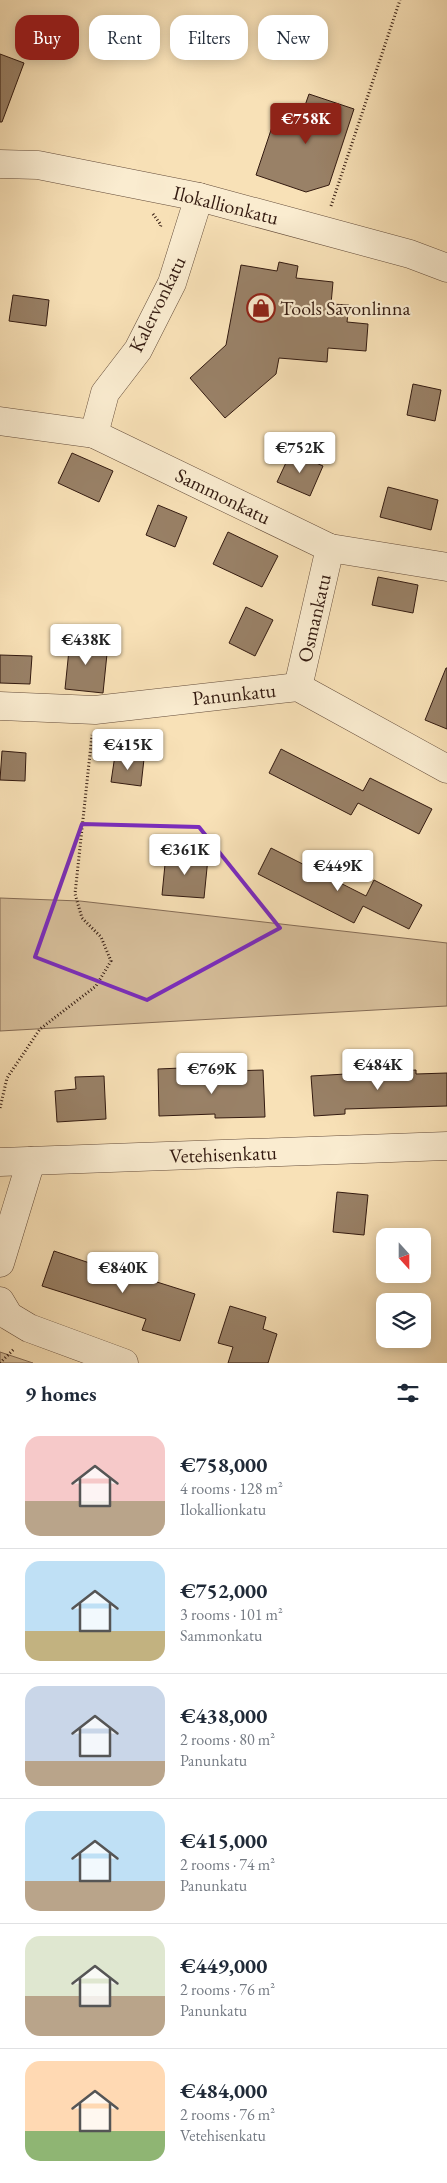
<!DOCTYPE html>
<html lang="en">
<head>
<meta charset="utf-8">
<style>
  :root { --surface:#fff; --page:#f6f6f7; --text:#1f2937; --muted:#747a83; --line:#e0e1e3; --accent:#8f2418 }
  body { margin:0; font-family:"EB Garamond",serif; background:var(--page); color:var(--text); height:100vh; display:flex; flex-direction:column; font-size:19px; white-space:nowrap }
  * { box-sizing:border-box; margin:0 }
  p { font-size:16px; color:var(--muted) }
  .icon { flex:none; width:28px; height:28px; fill:none; stroke:currentColor; stroke-width:2; stroke-linecap:round; stroke-linejoin:round }
  .map { position:relative; height:1363px; overflow:hidden }
  .sheet { display:flex; flex-direction:column; background:var(--surface); flex:1 }
  .sheet>* { flex:none }
  .banner { position:absolute; left:15px; top:15px; width:418px; height:45px; display:flex; gap:10px }
  .needle { width:32px; rotate:159deg }
  .buttons { position:absolute; left:376px; top:1228px; display:grid; gap:10px }
  .buttons a { display:grid; place-items:center; width:55px; height:55px; border-radius:10px; background:var(--surface); box-shadow:0 2px 12px #0003; font-size:25px }
  .price { position:absolute; translate:-50% -42px; padding:0 11px; border-radius:5px; background:#fff; color:#222; font-size:16px; line-height:32px; filter:drop-shadow(0 1px 2px #0008) }
  .price::after { content:''; position:absolute; left:50%; top:30px; width:15px; height:11px; margin-left:-8px; background:inherit; clip-path:polygon(0 0,100% 0,50% 100%) }
  .price.current { background:var(--accent); color:#fff }
  ul { padding:0; list-style:none }
  li { display:flex; align-items:center; gap:15px; height:125px; padding:0 25px }
  li+li { border-top:1px solid var(--line) }
  li span { display:grid; place-items:center; flex:none; width:140px; height:100px; border-radius:15px; color:#555 }
  li>.icon { margin-inline-start:auto }
  span .icon { width:60px; height:60px; fill:#fffc; stroke-width:1 }
  li b { font-size:21px }
  h2 { display:flex; justify-content:space-between; align-items:center; height:60px; padding:0 25px; font-size:21px }
  .tag { padding:0 18px; border-radius:15px; background:var(--surface); box-shadow:0 2px 12px #0003; font-size:18px; line-height:45px }
  .tag.current { background:var(--accent); color:#fff }
  .map>svg:first-child { display:block }
  .green { fill:#d7bf9b; stroke:#856c56 }
  .building { fill:#998167; stroke:#331a10 }
  .lines { fill:none; stroke-linecap:round; stroke-linejoin:round }
  .minor-casing { stroke:#644c3a; stroke-width:29 }
  .path { stroke:#331a10; stroke-width:3; stroke-dasharray:1 2.5; stroke-linecap:butt }
  .minor { stroke:#faecd0; stroke-width:28 }
  .marked { fill:none; stroke:#7b2cbf; stroke-width:4; stroke-linejoin:round }
  .labels { text-anchor:middle; dominant-baseline:central; stroke-width:4.5; stroke-linejoin:round; paint-order:stroke }
  .street-label { font-size:20px; fill:#331a10; stroke:#faecd0 }
  .poi-label { font-size:20px; fill:#331a10; stroke:#faecd0; text-anchor:start }
</style>
</head>
<body>
<div class="map">
<svg width="447" height="1363" viewBox="0 0 447 1363">
  <rect width="100%" height="100%" fill="#f8e1b7"/>
  <filter id="stains"><feTurbulence type="fractalNoise" baseFrequency=".004" numOctaves="4"/><feColorMatrix values="0 0 0 0 .2 0 0 0 0 .09 0 0 0 0 .02 0 0 0 .5 -.17"/></filter>
  <radialGradient id="worn" r=".72"><stop offset=".6" stop-color="#630" stop-opacity="0"/><stop offset="1" stop-color="#630" stop-opacity=".3"/></radialGradient>
  <g class="green">
    <path d="M0,898l80,3 367,42v63l-447,25z"/>
    <path d="M0,1352l33,11h-33z"/>
  </g>
  <g class="building">
    <path d="M0,54l24,9 -22,59h-2z"/>
    <path d="M309,94l45,15 -25,76 -23,7 -50,-17 23,-69 23,8z"/>
    <path d="M279,262l19,4 -2,12 37,4 -2,22 18,1 -2,17 21,2 -2,27 -38,-3 -1,14 -48,-4 -3,16 -51,44 -35,-40 36,-33 15,-80 36,6z"/>
    <path d="M13,295l36,5 -3,26 -37,-5z"/>
    <path d="M413,384l28,6 -6,31 -28,-6z"/>
    <path d="M291,452l32,14 -13,30 -33,-14z"/>
    <path d="M72,453l41,18 -14,31 -41,-19z"/>
    <path d="M388,487l50,13 -7,30 -51,-13z"/>
    <path d="M158,505l29,12 -12,30 -29,-12z"/>
    <path d="M228,532l50,24 -16,31 -49,-23z"/>
    <path d="M378,577l40,8 -5,28 -41,-8z"/>
    <path d="M246,607l27,13 -18,36 -26,-13z"/>
    <path d="M70,640l38,4 -5,49 -38,-4z"/>
    <path d="M0,655l32,1 -2,28 -30,-1z"/>
    <path d="M446,668h1v61l-22,-9z"/>
    <path d="M281,749l82,42 7,-13 62,31 -13,25 -61,-31 -7,12 -82,-42z"/>
    <path d="M2,751l24,2 -1,28 -25,-1z"/>
    <path d="M115,755l29,4 -3,27 -30,-4z"/>
    <path d="M271,848l95,48 8,-16 48,25 -13,24 -46,-23 -9,17 -96,-49z"/>
    <path d="M166,854l42,4 -4,40 -42,-3z"/>
    <path d="M181,1068l1,15 48,-1v-11l33,-1 2,47 -50,1v-4l-56,2 -1,-47z"/>
    <path d="M416,1070v4l31,-1v33l-102,3v5l-31,2 -3,-40z"/>
    <path d="M104,1076l2,43 -49,3 -2,-31 21,-2 -1,-12z"/>
    <path d="M337,1192l31,3 -4,40 -31,-3z"/>
    <path d="M54,1251l86,29 1,-3 54,17 -15,47 -38,-11 4,-11 -104,-33z"/>
    <path d="M230,1306l36,11 -3,12 14,5 -9,29h-40l5,-16 -15,-4z"/>
  </g>
  <g class="lines">
    <defs>
      <g id="minor">
        <path d="M0,164l38,1 161,32 211,57 37,14"/>
        <path d="M0,421l94,13 236,114 117,19"/>
        <path d="M94,434l11,-41 33,-43 34,-67 27,-86"/>
        <path d="M298,687l32,-139"/>
        <path d="M0,706l95,4 203,-23 149,82"/>
        <path d="M0,1162l447,-16"/>
        <path d="M0,1263l31,-102"/>
        <path d="M0,1301l9,15 20,12 95,35"/>
      </g>
    </defs>
    <use href="#minor" class="minor-casing"/>
    <g class="path">
      <path d="M331,206l69,-206"/>
      <path d="M153,214l8,11 -1,3"/>
      <path d="M0,1108l7,-30 33,-49 56,-43 15,-25 -10,-24 -19,-19 -7,-24 17,-159"/>
      <path d="M0,1363l14,-14"/>
    </g>
    <use href="#minor" class="minor"/>
  </g>
  <path class="marked" d="M82,824l117,3 81,101 -133,72 -112,-43z"/>
  <defs>
    <symbol id="shop-ring" viewBox="-11 -11 22 22"><circle r="9.5" fill="#faecd0" stroke="#8f2418" stroke-width="1.5"/><path d="M-5-2.5h2.3a2.7 3.5 0 0 1 5.4 0H5L5.5 6h-11ZM-1.5-2.5h3a1.5 2.3 0 0 0-3 0Z" fill="#8f2418"/></symbol>
  </defs>
  <g fill-rule="evenodd">
    <use href="#shop-ring" x="245" y="292" width="32" height="32"/>
  </g>
  <g class="labels">
    <g class="street-label">
      <text transform="translate(226 205) rotate(14)">Ilokallionkatu</text>
      <text transform="translate(157 304) rotate(-64)">Kalervonkatu</text>
      <text transform="translate(223 496) rotate(26)">Sammonkatu</text>
      <text transform="translate(314 618) rotate(-77)">Osmankatu</text>
      <text transform="translate(234 694) rotate(-6)">Panunkatu</text>
      <text transform="translate(223 1154) rotate(-2)">Vetehisenkatu</text>
    </g>
    <g class="poi-label">
      <text x="280" y="308">Tools Savonlinna</text>
    </g>
  </g>
  <rect width="100%" height="100%" filter="url(#stains)"/>
  <rect width="100%" height="100%" fill="url(#worn)"/>
</svg>
<div class="buttons">
<a><svg class="needle" viewBox="-14 -14 28 28"><path d="M0-13l5 13h-10z" fill="#e53935"/><path d="M0 13l5-13h-10z" fill="#747a83"/></svg></a>
<a><svg class="icon" aria-label="layers" viewBox="0 0 24 24"><path d="M12 4l9 5-9 5-9-5zM3 14l9 5 9-5"/></svg></a>
</div>
<b class="price current" style="left:306px;top:145px">€758K</b>
<b class="price" style="left:300px;top:474px">€752K</b>
<b class="price" style="left:86px;top:666px">€438K</b>
<b class="price" style="left:128px;top:771px">€415K</b>
<b class="price" style="left:185px;top:876px">€361K</b>
<b class="price" style="left:338px;top:892px">€449K</b>
<b class="price" style="left:378px;top:1091px">€484K</b>
<b class="price" style="left:212px;top:1095px">€769K</b>
<b class="price" style="left:123px;top:1294px">€840K</b>
<div class="banner">
<a class="tag current">Buy</a>
<a class="tag">Rent</a>
<a class="tag">Filters</a>
<a class="tag">New</a>
</div>
</div>
<section class="sheet">
<h2>9 homes<svg class="icon" aria-label="filters" viewBox="0 0 24 24"><path d="M4 7h16M4 17h16"/><circle cx="9" cy="7" r="2"/><circle cx="15" cy="17" r="2"/></svg></h2>
<ul>
<li><span style="background:linear-gradient(#f6c9c9 65%,#b9a48a 0)"><svg class="icon" aria-label="home" viewBox="0 0 24 24"><path d="M3 11l9-7 9 7M6 9v11h12V9"/></svg></span><div><b>€758,000</b><p>4 rooms · 128 m²</p><p>Ilokallionkatu</p></div></li>
<li><span style="background:linear-gradient(#bfe0f5 70%,#c2b280 0)"><svg class="icon" aria-label="home" viewBox="0 0 24 24"><path d="M3 11l9-7 9 7M6 9v11h12V9"/></svg></span><div><b>€752,000</b><p>3 rooms · 101 m²</p><p>Sammonkatu</p></div></li>
<li><span style="background:linear-gradient(#c9d6e8 75%,#b9a48a 0)"><svg class="icon" aria-label="home" viewBox="0 0 24 24"><path d="M3 11l9-7 9 7M6 9v11h12V9"/></svg></span><div><b>€438,000</b><p>2 rooms · 80 m²</p><p>Panunkatu</p></div></li>
<li><span style="background:linear-gradient(#bfe0f5 70%,#b9a48a 0)"><svg class="icon" aria-label="home" viewBox="0 0 24 24"><path d="M3 11l9-7 9 7M6 9v11h12V9"/></svg></span><div><b>€415,000</b><p>2 rooms · 74 m²</p><p>Panunkatu</p></div></li>
<li><span style="background:linear-gradient(#dfe7d0 60%,#b9a48a 0)"><svg class="icon" aria-label="home" viewBox="0 0 24 24"><path d="M3 11l9-7 9 7M6 9v11h12V9"/></svg></span><div><b>€449,000</b><p>2 rooms · 76 m²</p><p>Panunkatu</p></div></li>
<li><span style="background:linear-gradient(#ffd9b3 70%,#8fb573 0)"><svg class="icon" aria-label="home" viewBox="0 0 24 24"><path d="M3 11l9-7 9 7M6 9v11h12V9"/></svg></span><div><b>€484,000</b><p>2 rooms · 76 m²</p><p>Vetehisenkatu</p></div></li>
</ul>
</section>
</body>
</html>
